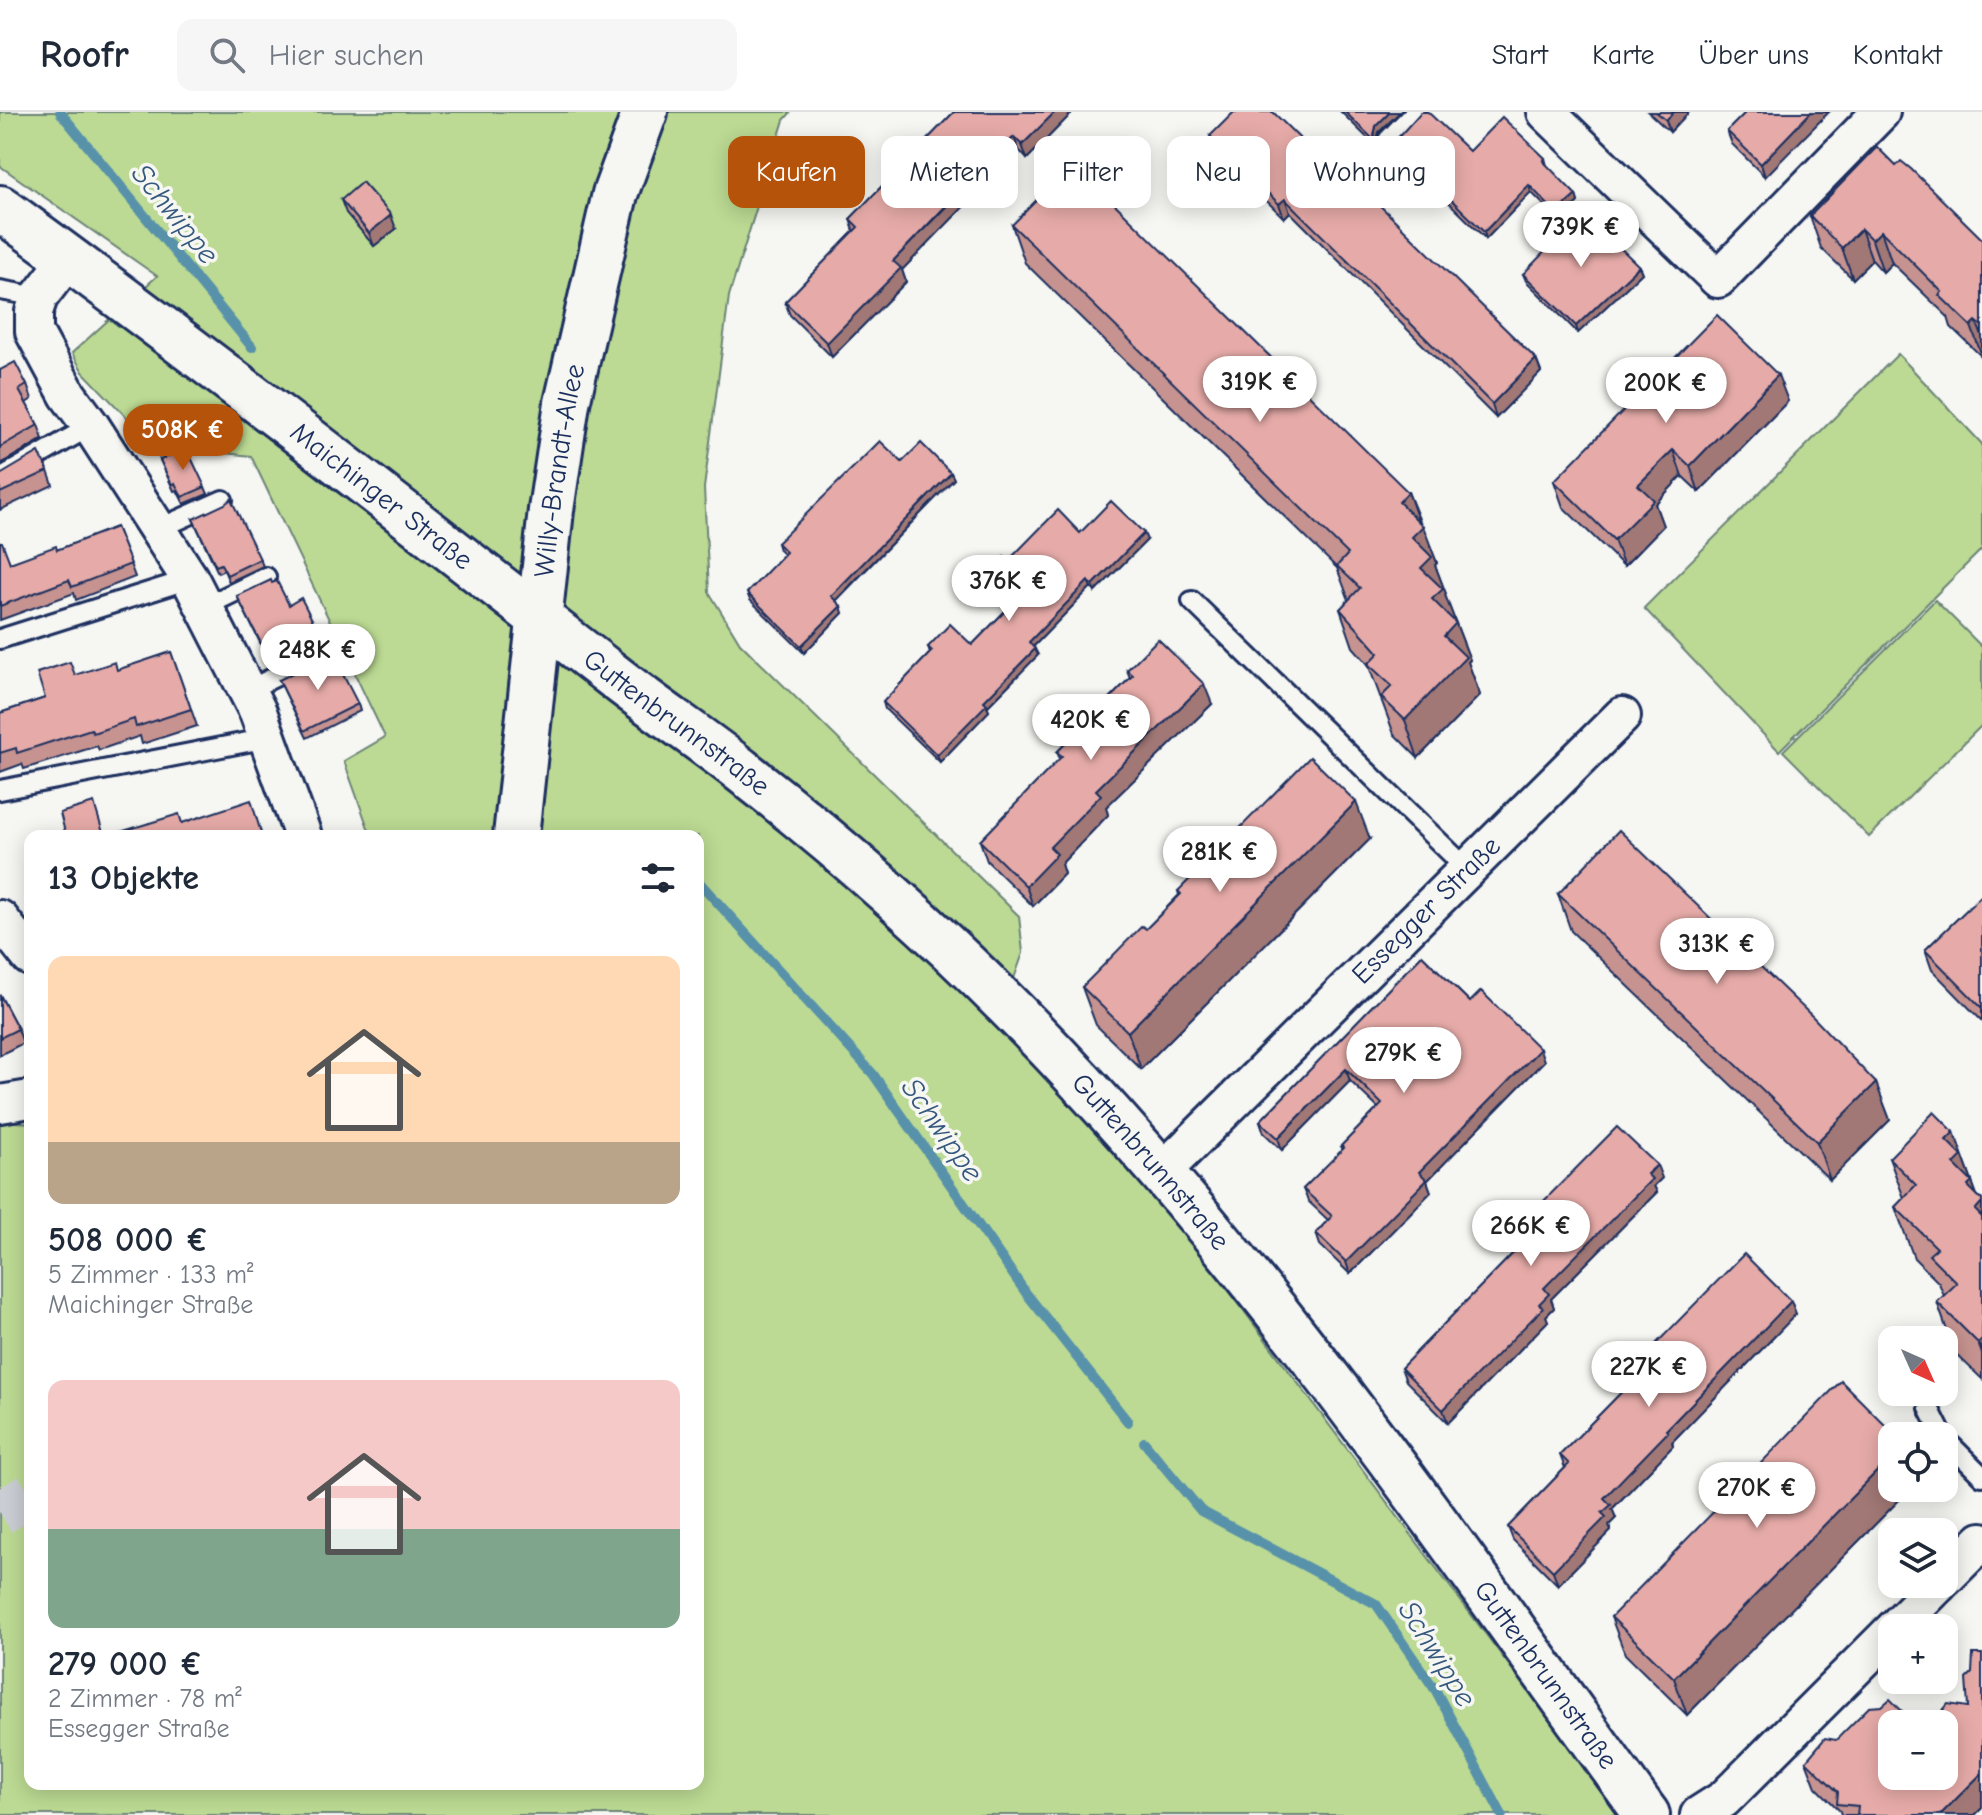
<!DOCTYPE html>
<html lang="de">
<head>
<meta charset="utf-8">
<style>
  :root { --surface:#fff; --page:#f6f6f7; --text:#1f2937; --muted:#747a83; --line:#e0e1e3; --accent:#b45309 }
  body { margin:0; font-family:"Comic Neue",sans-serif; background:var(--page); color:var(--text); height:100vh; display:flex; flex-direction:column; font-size:30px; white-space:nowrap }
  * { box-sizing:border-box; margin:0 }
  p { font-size:26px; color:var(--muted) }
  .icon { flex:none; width:44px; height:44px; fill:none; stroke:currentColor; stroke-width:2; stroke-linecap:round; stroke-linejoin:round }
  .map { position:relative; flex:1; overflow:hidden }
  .side { position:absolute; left:24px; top:718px; width:680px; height:960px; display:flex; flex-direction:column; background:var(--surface); border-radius:16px; box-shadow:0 4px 20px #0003 }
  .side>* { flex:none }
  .banner { position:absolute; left:728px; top:24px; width:760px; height:72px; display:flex; gap:16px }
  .needle { width:52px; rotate:135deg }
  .tools { position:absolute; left:1878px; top:1214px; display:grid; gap:16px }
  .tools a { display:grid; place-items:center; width:80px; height:80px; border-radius:16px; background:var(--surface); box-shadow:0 4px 20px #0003; font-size:40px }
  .price { position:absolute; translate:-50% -68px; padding:0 18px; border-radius:28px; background:#fff; color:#222; font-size:26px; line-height:52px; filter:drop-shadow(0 2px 4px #0008) }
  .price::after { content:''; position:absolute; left:50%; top:48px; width:24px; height:18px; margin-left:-12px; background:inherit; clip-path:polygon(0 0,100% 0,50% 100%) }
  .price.selected { background:var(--accent); color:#fff }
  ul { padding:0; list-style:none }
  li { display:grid; align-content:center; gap:16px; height:424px; padding:0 24px }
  li span { display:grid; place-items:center; height:248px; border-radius:16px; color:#555 }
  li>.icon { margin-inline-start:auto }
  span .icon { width:144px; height:144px; fill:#fffc; stroke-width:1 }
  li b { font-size:34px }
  h2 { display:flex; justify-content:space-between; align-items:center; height:96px; padding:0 24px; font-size:34px }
  .tag { padding:0 28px; border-radius:16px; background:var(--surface); box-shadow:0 4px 20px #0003; font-size:28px; line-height:72px }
  .tag.selected { background:var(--accent); color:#fff }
  header { display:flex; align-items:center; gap:48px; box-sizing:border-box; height:112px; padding:0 40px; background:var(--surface); border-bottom:2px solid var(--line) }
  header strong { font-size:38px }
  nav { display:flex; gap:44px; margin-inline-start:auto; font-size:28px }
  .search { width:560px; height:72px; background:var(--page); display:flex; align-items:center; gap:20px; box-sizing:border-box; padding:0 28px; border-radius:16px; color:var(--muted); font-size:30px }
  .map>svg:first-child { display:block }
  .green { fill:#bcda93; stroke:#6c8478; stroke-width:2 }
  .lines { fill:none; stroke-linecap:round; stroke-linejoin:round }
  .stream { stroke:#5992aa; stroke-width:10 }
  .secondary-tunnel { stroke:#caced4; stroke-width:44; stroke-dasharray:44 22; stroke-linecap:butt }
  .lane-casing { stroke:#1b2f5e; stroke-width:24 }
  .street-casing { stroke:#1b2f5e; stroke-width:42 }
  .secondary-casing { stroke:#1b2f5e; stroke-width:50 }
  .lane { stroke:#f6f6f2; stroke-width:18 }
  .street { stroke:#f6f6f2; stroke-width:36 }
  .secondary { stroke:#f6f6f2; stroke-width:44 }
  .wall { fill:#c69390; stroke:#1b2f5e; stroke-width:2 }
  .shaded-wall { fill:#a17876; stroke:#1b2f5e; stroke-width:2 }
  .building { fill:#e6aba8; stroke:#1b2f5e; stroke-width:2 }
  .labels { text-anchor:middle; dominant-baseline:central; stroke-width:7; stroke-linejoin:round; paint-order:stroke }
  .street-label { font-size:28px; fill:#1b2f5e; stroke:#f6f6f2 }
  .water-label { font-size:30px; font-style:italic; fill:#35587e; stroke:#f6f6f2 }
</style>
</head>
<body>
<header>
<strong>Roofr</strong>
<div class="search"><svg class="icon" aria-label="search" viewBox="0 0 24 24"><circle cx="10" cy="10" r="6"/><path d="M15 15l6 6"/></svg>Hier suchen</div>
<nav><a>Start</a><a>Karte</a><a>Über uns</a><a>Kontakt</a></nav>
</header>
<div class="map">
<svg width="1982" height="1703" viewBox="0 0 1982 1703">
  <rect width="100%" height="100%" fill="#f6f6f2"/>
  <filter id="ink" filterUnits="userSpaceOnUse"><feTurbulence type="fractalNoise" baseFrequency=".0125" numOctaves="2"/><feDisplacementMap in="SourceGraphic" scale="16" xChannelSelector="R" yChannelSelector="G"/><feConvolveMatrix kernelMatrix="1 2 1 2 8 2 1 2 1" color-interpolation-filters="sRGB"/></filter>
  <g filter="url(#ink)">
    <g class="green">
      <path d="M0,0h791l-7,8 -55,176 -25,192 5,104 31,51 279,273 4,37 -24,68 171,196 59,74 392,524h-1621v-694l30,2v661h668v-948h-327l-27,-75 41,-24 -134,-281 -98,-11 -70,-73 -11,-19 85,-77 -157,-110z"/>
      <path d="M1898,242l84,90v105l-203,202 -135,-143z"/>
      <path d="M1935,488l47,47v78l-113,112 -86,-86z"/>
    </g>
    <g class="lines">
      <g class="stream">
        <path d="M60,0l192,235"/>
        <path d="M698,769l175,193 153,219 102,129"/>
        <path d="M1144,1330l57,69 175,93 60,87 66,124"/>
      </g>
      <path class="secondary-tunnel" d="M0,1401l30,-18"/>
      <defs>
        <g id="lane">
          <path d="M1388,28l27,-28"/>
          <path d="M0,178l39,7"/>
          <path d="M0,366l91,-52"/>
          <path d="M158,417l65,-29"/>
          <path d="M1192,489l275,268"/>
          <path d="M204,495l62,-30"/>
          <path d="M0,527l190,-60"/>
          <path d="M248,578l74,-36"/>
          <path d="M0,678l268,-52"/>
          <path d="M1929,1296l14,28"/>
          <path d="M1944,1326l38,38"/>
        </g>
        <g id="street">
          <path d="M1546,0l172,167 163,-167"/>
          <path d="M69,146l-30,39 -5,15v20l34,63 23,31 99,153 68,133 45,124"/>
          <path d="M0,807l30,38"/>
          <path d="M0,992l30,-5"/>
          <path id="s1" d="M1162,1060l460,-456"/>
          <path d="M1944,1467l38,-38"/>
          <path d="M1895,1516l44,-44"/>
          <path d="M1699,1703l25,-16 168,-168"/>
        </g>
        <g id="secondary">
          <path id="s2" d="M0,96c207,151 409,309 611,466 43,34 89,64 131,97 95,74 186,154 271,240 240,242 434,528 634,804"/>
          <path id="s3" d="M516,724l35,-326 16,-107 48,-209 30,-82"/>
        </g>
      </defs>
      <use href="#lane" class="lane-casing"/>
      <use href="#street" class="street-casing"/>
      <use href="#secondary" class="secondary-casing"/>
      <use href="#lane" class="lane"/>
      <use href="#street" class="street"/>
      <use href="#secondary" class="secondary"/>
    </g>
    <g class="wall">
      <path d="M954,0h119l-46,47 -8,-9 -25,25 -92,95 4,12 -74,75 -42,-42 -5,-13 69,-71 -4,-12z"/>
      <path d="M1341,0h59l-21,20 -2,9 6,4 162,13 2,8 29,29 2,7 -19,18 -28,-28 -45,47 -72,-71 -8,8z"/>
      <path d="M1648,0h41l-19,20z"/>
      <path d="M1746,0l19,65 -33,-33 -5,-13z"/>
      <path d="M1210,24l138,50 188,173 5,13 -45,46 -206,-206 -6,6 -69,-68z"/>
      <path d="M341,88l55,29 -22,17 -28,-33z"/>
      <path d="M1810,104l172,23v118l-31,-30 -3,-10 -56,-54 -9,9 -11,-12 -19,19 -32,-31z"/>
      <path d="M1012,113l396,267 29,71 -2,2 11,29 -1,1 25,65 -2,2 12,33 -62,63 -24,-24 -26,-70 -15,-17 -13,-38 9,-9 -12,-32 -312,-305z"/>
      <path d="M1639,154l3,7 -64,60 -52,-52 -3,-7z"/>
      <path d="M0,258l27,15 5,14 -6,4 12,22 5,14 -43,25z"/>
      <path d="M1788,289l-89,91 -17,-16 -27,28 8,22 -39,40 -61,-59 -9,-26z"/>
      <path d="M160,348l45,27 3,7 -24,10 -7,-14 -3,1z"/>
      <path d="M902,350l49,11 3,6 -118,122 7,12 -39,40 -54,-53 -3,-7 37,-38 -5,-5 -2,-7z"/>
      <path d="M48,359l5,14 -53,25v-35z"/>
      <path d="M193,407l67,40 3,7 -34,16 -5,-12 -6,3z"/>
      <path d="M116,415l19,50 -59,23 -2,-7 -74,27v-78l10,21 47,-13z"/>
      <path d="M1080,421l67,7 -52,52 -4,-5 -58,60 5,8 -51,52 2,4 -49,51 -55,-53 -2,-7 47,-49 -2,-6 44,-2 37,-38 -22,-22 -3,-6 24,-18z"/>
      <path d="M272,471l17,22 31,30 2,7 -51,23 -34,-69z"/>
      <path d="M171,540l26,74 -55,18 -2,-8 -41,14 -2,-4 -73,23 -2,-5 -22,8v-59l45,-15 73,-28z"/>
      <path d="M1127,558l85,34 -106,103 2,8 -47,49 3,10 -31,32 -46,-45 -7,-20 80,-82 -3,-7 73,-74z"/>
      <path d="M279,568l79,24 2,7 -53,27z"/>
      <path d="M1370,727l-229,230 -45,-44 -14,-38 64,-58 33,-34 -1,-4z"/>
      <path d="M1558,782l318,189 14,37 -60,60 -259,-249z"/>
      <path d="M1982,783v126l-50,-51 -7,-20z"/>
      <path d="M1422,843l48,47 74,59 -117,120 4,11 -81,82 -30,-29 -4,-12 12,-13 -20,-19 -5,-12 40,-39 -2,-4 37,-38 -28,-27 -68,69 -18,-17 -4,-12z"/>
      <path d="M0,883l18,34 5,14 -23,12z"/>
      <path d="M1954,1020l23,63 5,5v179l-27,-26 -18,-51 7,-6 -5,-13 -25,-25 -19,-51 9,-9 -15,-40z"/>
      <path d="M1662,1066l-8,8 3,6 -106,107 3,9 -8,8 2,5 -100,102 -42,-42 -5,-13 124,-127 -6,-15z"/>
      <path d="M1791,1189l5,13 -124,128 1,4 -61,63 4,9 -7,7 2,6 -53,54 -45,-45 -5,-13 57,-59 -5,-13 88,-90 -3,-10z"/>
      <path d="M1892,1376h19l-224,227 -62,-61 -14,-37z"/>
      <path d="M1982,1542v154l-7,7h-134l-1,-4 -24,-24 -10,-26 86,15 76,-69z"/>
    </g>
    <g class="shaded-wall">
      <path d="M1055,0h18l-46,47 -5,-14z"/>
      <path d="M1390,0h10l-21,20 -3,11 -2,-7 2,-10z"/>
      <path d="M1674,0h15l-19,20 -4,-12z"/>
      <path d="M1811,0h18l-64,65 -4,-13z"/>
      <path d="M1014,25l5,13 -117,120 4,12 -74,75 -5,-14 66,-82z"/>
      <path d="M1412,49l2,7 -8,8 -2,-7z"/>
      <path d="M1529,73l2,7 -45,47 -2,-7z"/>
      <path d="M1576,83l2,7 -19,18 -3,-7z"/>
      <path d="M1285,87l5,13 -6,6 -5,-14z"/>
      <path d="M391,103l5,14 -22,17 -5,-13z"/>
      <path d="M1861,117l11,31 -19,19 -11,-31z"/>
      <path d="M1881,119l11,32 -9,9 -11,-32z"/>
      <path d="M1639,154l3,7 -64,60 -2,-7z"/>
      <path d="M1976,209l6,15v20l-11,-30z"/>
      <path d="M1536,247l5,13 -45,46 -4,-14z"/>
      <path d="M1778,263l10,26 -89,91 -9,-26z"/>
      <path d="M1673,338l9,26 -27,28 8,22 -39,40 -10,-26 24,-55z"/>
      <path d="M951,361l3,6 -121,124 -2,-7z"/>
      <path d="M1408,380l13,36 2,-2 14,37 -2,2 11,29 -1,1 25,65 -2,2 12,33 -62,63 -13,-38 16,-152 -22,-66z"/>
      <path d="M1144,421l3,7 -52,52 -2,-7z"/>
      <path d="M1088,469l3,6 -60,62 -2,-7z"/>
      <path d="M841,494l2,7 -39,40 -3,-7z"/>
      <path d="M1035,537l3,6 -51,52 2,4 -49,51 -3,-7 47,-54z"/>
      <path d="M1204,572l8,20 -106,103 2,8 -47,49 3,10 -31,32 -7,-20 24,-39 46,-57z"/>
      <path d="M1356,690l14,37 -229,230 -13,-37z"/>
      <path d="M1540,937l4,12 -117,120 4,11 -81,82 -4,-12 73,-90z"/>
      <path d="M1346,957l4,12 -68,69 -4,-12z"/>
      <path d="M1876,971l14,37 -60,60 -13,-38z"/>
      <path d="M1954,1020l26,72 2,-2v27l-28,-65 -8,-24z"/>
      <path d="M1657,1053l5,13 -8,8 3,6 -106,107 3,9 -8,8 2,5 -100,102 -5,-13 96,-106 5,-16z"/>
      <path d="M1791,1189l5,13 -124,128 1,4 -61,63 4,9 -7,7 2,6 -53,54 -5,-14 49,-58 2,-15 62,-68z"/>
      <path d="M1982,1227v15l-4,-11z"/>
      <path d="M1892,1344v32h19l-224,227 -13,-37z"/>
      <path d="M1982,1661v35l-7,7h-35z"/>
    </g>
    <g class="building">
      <path d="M954,0h101l-33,33 -8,-8 -25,24 -96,100 8,7 -74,75 -42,-41 73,-75 -8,-8z"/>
      <path d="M1234,0h39l75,74 6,-6 182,179 -44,45 -207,-205 -6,5 -69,-68z"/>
      <path d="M1345,0h45l-14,14 -2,10 4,6 5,3 11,-3 27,-30h7l41,39 33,-34 43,41 -2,3 33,34 -20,18 -27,-28 -45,47 -72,-71 -8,8z"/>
      <path d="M1656,0h18l-8,8z"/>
      <path d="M1746,0h65l-50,52 -34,-33z"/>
      <path d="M1877,35l19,19 5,-5 10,8 71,70v87l-6,-5 -5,5 -32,-31 3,-3 -61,-61 -9,9 -11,-11 -19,19 -32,-32z"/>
      <path d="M1073,51l335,329 -9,10 24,24 -11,11 20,20 -11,11 22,21 -11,10 24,24 -12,13 22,21 -61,63 -24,-23 11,-11 -24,-22 11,-11 -39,-44 20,-21 -23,-22 11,-12 -336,-329z"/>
      <path d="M362,70l29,33 -22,18 -28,-33z"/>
      <path d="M1583,100l56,54 -63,60 -53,-52z"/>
      <path d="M1717,203l61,60 -88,91 -17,-16 -35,35 16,15 -40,40 -60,-59z"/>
      <path d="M15,250l12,23 -8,5 19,35 -38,22v-77z"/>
      <path d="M880,329l22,21 19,-19 30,30 -120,123 10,10 -40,40 -54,-53 39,-41 -9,-9z"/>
      <path d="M186,335l19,40 -23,10 -7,-14 -3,2 -12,-25z"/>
      <path d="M39,340l9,19 -48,22v-18z"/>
      <path d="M231,387l29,60 -33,16 -6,-11 -5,2 -23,-47 32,-15z"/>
      <path d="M1111,389l33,32 -51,52 -5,-4 -59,61 6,7 -51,52 3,3 -50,51 -54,-53 49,-51 -4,-4 22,-23 22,21 39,-40 -27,-26 20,-22 4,4 50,-51 22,23z"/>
      <path d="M116,415l15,37 -59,23 -3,-7 -69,26v-64h2l8,21 46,-17 1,4z"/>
      <path d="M271,468l1,3 5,-2 12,24 12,-7 19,37 -51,24 -32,-63z"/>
      <path d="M1158,527l46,45 -108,106 5,5 -51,52 7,7 -31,32 -46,-45 82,-85 -5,-4 76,-77 -6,-5z"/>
      <path d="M171,540l20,57 -55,18 -2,-8 -41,14 -2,-4 -74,24 -1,-5 -16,5v-40l45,-15 -8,-25 33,-11 5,13 40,-13 2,8z"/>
      <path d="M329,542l2,5 3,-2 24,47 -54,27 -25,-51z"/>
      <path d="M1310,645l46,45 -228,230 -46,-45 60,-61 4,3 35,-35 -3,-3z"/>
      <path d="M251,688l11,36h-155l72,-22 3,9z"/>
      <path d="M94,691l10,33h-38l-6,-23z"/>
      <path d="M1619,718l195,188 62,65 -59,59 -259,-248z"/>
      <path d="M1982,783v113l-57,-58z"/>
      <path d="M1422,843l48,47 11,-11 59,58 -121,123 8,8 -81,82 -30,-29 16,-17 -29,-27 41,-41 -3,-2 41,-42 -36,-35 -68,69 -18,-17z"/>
      <path d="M0,883l18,34 -18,9z"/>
      <path d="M1934,1000l20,20 -8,8 16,16 -8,8 18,18 -4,4 14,14v2l-7,8 7,7v122l-4,4 -41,-41 20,-19 -28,-28 8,-7 -42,-41 21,-22 -27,-27z"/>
      <path d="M1617,1015l40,38 -10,9 5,5 -108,109 5,6 -10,10 4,4 -100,102 -42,-42 128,-131 -10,-11z"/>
      <path d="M1744,1142l47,47 -125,129 2,2 -64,66 7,7 -9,8 4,4 -53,54 -45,-44 61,-63 -9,-9 91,-93 -6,-7z"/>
      <path d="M1841,1269l55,55h-4v20l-218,222 -63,-61z"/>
      <path d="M1973,1542h9v119l-42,42h-83l1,-9 -21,-2 1,-12 -32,-31 19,-23 11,2 33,-33 13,-1 8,-7 25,25h-23v52h52v-52h-12l16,-20 20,3 -2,-28 6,-6z"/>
    </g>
  </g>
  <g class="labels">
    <g class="street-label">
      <text stroke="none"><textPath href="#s3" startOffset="368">Willy-Brandt-Allee</textPath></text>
      <text stroke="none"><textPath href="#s2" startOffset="478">Maichinger Straße</textPath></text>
      <text stroke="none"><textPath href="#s2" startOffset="850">Guttenbrunnstraße</textPath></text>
      <text stroke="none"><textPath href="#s1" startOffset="372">Essegger Straße</textPath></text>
      <text stroke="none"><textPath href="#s2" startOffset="1498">Guttenbrunnstraße</textPath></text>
      <text stroke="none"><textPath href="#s2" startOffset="2146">Guttenbrunnstraße</textPath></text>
    </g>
    <g class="water-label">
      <text transform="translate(175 102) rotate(51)">Schwippe</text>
      <text transform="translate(942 1018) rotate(55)">Schwippe</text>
      <text transform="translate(1437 1542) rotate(58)">Schwippe</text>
    </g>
  </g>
</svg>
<div class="tools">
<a><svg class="needle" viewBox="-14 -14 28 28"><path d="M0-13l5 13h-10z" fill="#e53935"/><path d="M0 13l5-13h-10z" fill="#747a83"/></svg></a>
<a><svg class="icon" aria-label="locate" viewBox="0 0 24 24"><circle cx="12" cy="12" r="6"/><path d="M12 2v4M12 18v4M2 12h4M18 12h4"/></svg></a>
<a><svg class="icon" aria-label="layers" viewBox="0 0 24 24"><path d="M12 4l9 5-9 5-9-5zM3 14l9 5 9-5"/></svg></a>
<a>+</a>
<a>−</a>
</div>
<b class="price" style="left:1581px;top:157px">739K €</b>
<b class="price" style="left:1260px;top:312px">319K €</b>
<b class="price" style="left:1666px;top:313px">200K €</b>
<b class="price selected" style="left:183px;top:360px">508K €</b>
<b class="price" style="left:1009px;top:511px">376K €</b>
<b class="price" style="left:318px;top:580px">248K €</b>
<b class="price" style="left:1091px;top:650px">420K €</b>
<b class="price" style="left:1220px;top:782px">281K €</b>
<b class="price" style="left:1717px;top:874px">313K €</b>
<b class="price" style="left:1404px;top:983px">279K €</b>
<b class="price" style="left:1531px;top:1156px">266K €</b>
<b class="price" style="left:1649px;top:1297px">227K €</b>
<b class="price" style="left:1757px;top:1418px">270K €</b>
<div class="banner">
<a class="tag selected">Kaufen</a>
<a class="tag">Mieten</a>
<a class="tag">Filter</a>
<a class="tag">Neu</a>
<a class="tag">Wohnung</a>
</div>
<section class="side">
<h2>13 Objekte<svg class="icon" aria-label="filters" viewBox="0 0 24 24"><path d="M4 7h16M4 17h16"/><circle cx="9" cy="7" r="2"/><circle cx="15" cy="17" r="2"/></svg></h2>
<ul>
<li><span style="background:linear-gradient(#ffd9b3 75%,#b9a48a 0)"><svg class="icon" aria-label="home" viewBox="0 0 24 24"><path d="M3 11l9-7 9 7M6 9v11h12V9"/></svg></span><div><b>508 000 €</b><p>5 Zimmer · 133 m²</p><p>Maichinger Straße</p></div></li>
<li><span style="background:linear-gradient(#f6c9c9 60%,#7fa58c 0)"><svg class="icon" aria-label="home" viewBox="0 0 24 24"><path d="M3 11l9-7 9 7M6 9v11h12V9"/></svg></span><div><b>279 000 €</b><p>2 Zimmer · 78 m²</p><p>Essegger Straße</p></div></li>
</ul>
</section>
</div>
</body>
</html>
